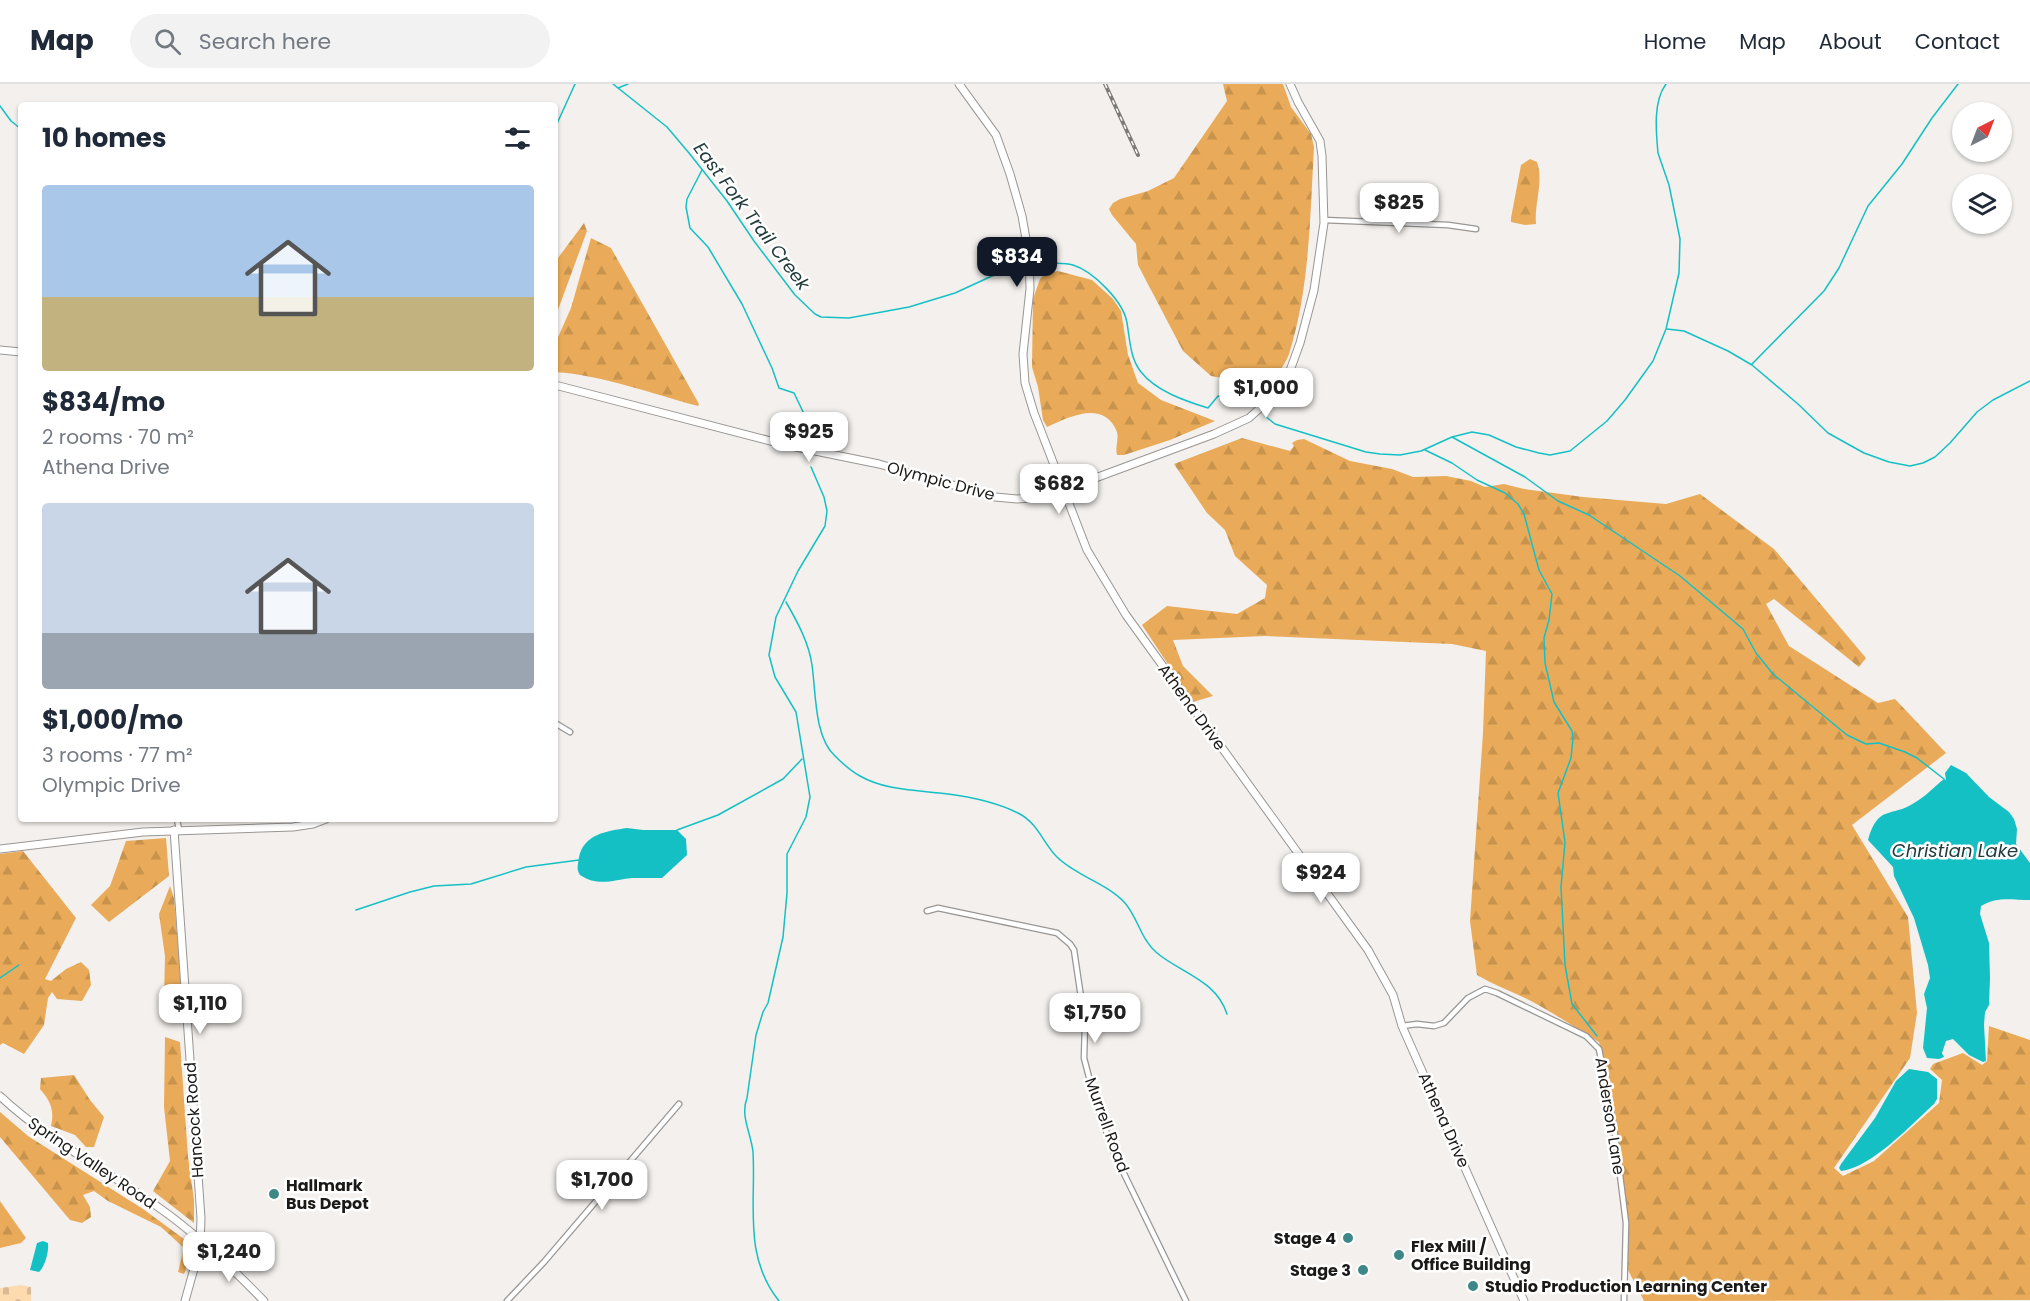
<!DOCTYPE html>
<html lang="en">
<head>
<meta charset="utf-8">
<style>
  :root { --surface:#fff; --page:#f2f2f3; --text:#1f2937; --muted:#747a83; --line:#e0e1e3; --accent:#111827 }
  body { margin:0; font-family:Poppins,sans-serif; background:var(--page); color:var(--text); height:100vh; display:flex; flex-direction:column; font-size:22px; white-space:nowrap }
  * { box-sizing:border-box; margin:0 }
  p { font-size:20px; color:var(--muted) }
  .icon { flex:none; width:33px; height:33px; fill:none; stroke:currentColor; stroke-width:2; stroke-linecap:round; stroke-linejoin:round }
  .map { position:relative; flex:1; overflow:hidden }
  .details { position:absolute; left:18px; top:18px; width:540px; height:720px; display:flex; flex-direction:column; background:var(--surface); border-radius:6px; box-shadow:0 2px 4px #0004 }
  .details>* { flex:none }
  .needle { width:39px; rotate:42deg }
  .fabs { position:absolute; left:1952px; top:18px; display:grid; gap:12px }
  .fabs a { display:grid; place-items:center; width:60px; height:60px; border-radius:50%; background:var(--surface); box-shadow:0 2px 4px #0004; font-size:30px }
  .price { position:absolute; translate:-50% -51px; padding:0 14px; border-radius:12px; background:#fff; color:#222; font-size:20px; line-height:39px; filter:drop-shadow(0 2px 3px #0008) }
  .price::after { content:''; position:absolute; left:50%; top:36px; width:18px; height:14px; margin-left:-9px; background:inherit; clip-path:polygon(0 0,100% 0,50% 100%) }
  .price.on { background:var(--accent); color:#fff }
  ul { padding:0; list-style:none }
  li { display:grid; align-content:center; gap:12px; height:318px; padding:0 24px }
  li span { display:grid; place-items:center; height:186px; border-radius:6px; color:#555 }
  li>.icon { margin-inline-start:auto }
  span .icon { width:108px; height:108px; fill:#fffc; stroke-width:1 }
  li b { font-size:26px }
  h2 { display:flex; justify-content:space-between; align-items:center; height:72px; padding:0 24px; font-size:26px }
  header { display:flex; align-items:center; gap:36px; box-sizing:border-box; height:84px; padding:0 30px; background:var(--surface); border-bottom:2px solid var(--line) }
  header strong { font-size:28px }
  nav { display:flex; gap:33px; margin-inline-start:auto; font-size:21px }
  .search { width:420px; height:54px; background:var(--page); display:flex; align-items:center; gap:15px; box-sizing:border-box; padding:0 21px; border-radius:33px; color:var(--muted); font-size:22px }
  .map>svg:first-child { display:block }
  .forest { fill:url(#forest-firs) }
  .cemetery { fill:url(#cemetery-stones) }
  .water { fill:#15c0c5 }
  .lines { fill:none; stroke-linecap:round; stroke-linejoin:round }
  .stream { stroke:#15c0c5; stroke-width:1.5 }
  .street-casing { stroke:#999693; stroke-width:7 }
  .secondary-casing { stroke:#999693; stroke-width:9 }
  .street { stroke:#fff; stroke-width:4.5 }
  .secondary { stroke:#fff; stroke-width:7 }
  .rail-casing { stroke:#7d7b79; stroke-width:4 }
  .rail { stroke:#fff; stroke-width:1.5; stroke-dasharray:4.5; stroke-linecap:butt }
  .poi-dot { fill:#3e8789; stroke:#fff; stroke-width:2 }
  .labels { text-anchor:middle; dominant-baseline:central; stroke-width:5; stroke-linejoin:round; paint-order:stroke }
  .street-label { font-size:16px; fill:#1b1a19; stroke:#fff }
  .poi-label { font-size:16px; font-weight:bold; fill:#1b1a19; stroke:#fff; text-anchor:start }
  .water-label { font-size:18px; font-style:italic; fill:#223b3b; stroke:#fff }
</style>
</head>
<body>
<header>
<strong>Map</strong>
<div class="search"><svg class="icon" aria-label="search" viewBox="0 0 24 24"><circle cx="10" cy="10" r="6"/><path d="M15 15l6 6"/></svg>Search here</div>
<nav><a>Home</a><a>Map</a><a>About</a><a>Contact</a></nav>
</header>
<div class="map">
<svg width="2030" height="1217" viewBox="0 0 2030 1217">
  <defs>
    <pattern id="forest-firs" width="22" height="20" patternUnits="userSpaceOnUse" patternTransform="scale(1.5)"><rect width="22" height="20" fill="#e9ab59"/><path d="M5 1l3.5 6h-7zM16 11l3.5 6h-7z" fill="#c7934d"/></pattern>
    <pattern id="cemetery-stones" width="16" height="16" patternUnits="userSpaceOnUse" patternTransform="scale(1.5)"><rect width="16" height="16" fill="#fedaaf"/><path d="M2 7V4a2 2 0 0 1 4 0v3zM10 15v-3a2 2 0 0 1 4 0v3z" fill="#d9ba96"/></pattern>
  </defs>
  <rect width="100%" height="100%" fill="#f3f0ed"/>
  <g class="forest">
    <path d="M1223,0h60l8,23 20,27 3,13c-4,68 -4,141 -25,207 -4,11 -13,22 -19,32l-59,-10 -28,-25 -45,-86 -2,-21 -24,-29 -3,-6 4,-6 7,-4 28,-8 26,-13 53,-77z"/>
    <path d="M1530,75l7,3c7,21 -3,41 -1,62l-11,1 -14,-3v-4l10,-53z"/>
    <path d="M584,139l3,8 -32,87v-56z"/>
    <path d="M591,154l20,10 88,156 -1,2c-45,-12 -96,-31 -143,-34v-28l16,-36z"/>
    <path d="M1058,187l34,9 21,19 8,12 7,44 10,28 23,17 54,21 -45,19 -46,15h-7c-2,-8 2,-16 0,-23 -13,-33 -48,-15 -70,-5l-4,-7 -5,-33 -6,-20 1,-68 7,-20 5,-5z"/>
    <path d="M1242,354l48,13 4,-5 -2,-3 5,-3 7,-1 46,22 42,8 21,8 33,-1 25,5 14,6 19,-3 20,5 59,8 83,7 34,-10 74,55 92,109 -7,9 -85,-68 -8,5 23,42 89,57 17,-4 51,54 -94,72 56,92 9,96 -7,45 -76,110 9,8 31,-15 65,-58 3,-23 -12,-11 3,-5 30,-11 19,12 5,-4 2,-35 41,14v260l-386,1 -16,-31 -2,-64 -15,-121 -12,-43c-22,-13 -45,-29 -68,-41 -18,-9 -37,-16 -54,-26l-7,-54 13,-188 3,-82 -34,-7 -187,-8 -92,4 10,26 30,30 -20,6 -51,-77 25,-19 70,8 28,-16 2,-13 -32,-29 -10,-26 -18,-17 -33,-49z"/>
    <path d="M166,754l3,38 -60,46 -18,-17 19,-19 16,-45z"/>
    <path d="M23,767l53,67 -31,61 6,2 15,-12 15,-7 8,8 2,15 -9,16 -25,-2 -5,-7 -4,6 -4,27 -20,29 -21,-11 -3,2v-191z"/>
    <path d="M170,802l4,12 10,117 -20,-18 1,-41 -6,-42z"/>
    <path d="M165,953l15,5 8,115 6,43v23l-41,-32 17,-30 -6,-54z"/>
    <path d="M74,991l16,25 14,17 -10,30h-8l-11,-12 -24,-9c4,-15 -1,-26 -11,-37l1,-11z"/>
    <path d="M0,1028l28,24 115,73 45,33 6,7 -10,25 -6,-2 6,-24 -23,-21 -53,-26 -14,-10 -11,4 7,12 1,10 -9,6 -12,-3 -70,-83z"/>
    <path d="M0,1117l26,37 -5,5 -21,5z"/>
  </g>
  <path class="cemetery" d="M21,1201l10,2v14h-31v-13z"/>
  <g class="water">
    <path d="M1951,681l15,8 23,24 20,15 5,7 3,10 -1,15 14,19v37c-18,0 -33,-4 -49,6l-1,8 9,29 1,35 -1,27 -4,7 -1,13 2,36 -3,1 -14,-7 -16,-16 -7,2 -4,12 2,4 -5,2 -12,-1 -4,-10 4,-40 -3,-14 6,-16 -2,-13 -14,-47 -20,-42 -1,-9 -25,-27c10,-36 23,-22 46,-37 11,-6 20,-16 30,-24l2,1 -1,-7z"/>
    <path d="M627,744l16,2h34l9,9 1,16 -25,23c-10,0 -20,0 -30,0 -19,2 -34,9 -52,-3 -4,-6 -2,-10 -1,-18 5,-23 28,-26 48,-29z"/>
    <path d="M1909,985l19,3 9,7v20l-3,5c-22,20 -63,64 -93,67l-2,-3 2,-4 34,-46 21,-37z"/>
    <path d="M43,1157l5,2c1,9 -3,23 -9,29l-9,-2 7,-27z"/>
  </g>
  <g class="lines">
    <g class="stream">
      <path d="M613,0l54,43 22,26 38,48 27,40 41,54 20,19 6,3 28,1 60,-11 46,-14 37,-17 33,-10"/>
      <path d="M618,4l10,-4"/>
      <path d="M0,22l11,15 10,8"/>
      <path d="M555,44l20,-44"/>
      <path d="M702,86l-15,29 -1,8 4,21 18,19 34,57 30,64 7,20 15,5 12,25 8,12"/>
      <path d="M1032,181c13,-1 28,-4 41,0 20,6 51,37 54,58 3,17 3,35 14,49 15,19 44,29 67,36l10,-12 19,3 9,6"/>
      <path d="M1667,245l17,2 44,20 24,14 46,39 30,29 36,20 25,9 21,4 13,-3 12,-6 15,-14 27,-31 16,-12 37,-19"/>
      <path d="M1752,280l72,-73 15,-23 29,-62 34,-42 30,-46 26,-34"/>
      <path d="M1265,332l10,8 91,28 14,2 20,1 21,-4 31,-14 20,-5 17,3 27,12 23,6 11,2 20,-4 37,-30 18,-21 28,-39 13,-32 13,-56 1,-34 -11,-54 -11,-32c-2,-21 -5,-52 8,-69"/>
      <path d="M1452,353l73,40 33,24 31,14 91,61 63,53 13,24 17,21 74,61 19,9 13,-1 26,9 12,6 27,21"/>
      <path d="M1425,366l27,13 25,17 28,13 13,11 6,10 15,56 13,24 -3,26 -5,18 1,25 9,39 18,29 1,7 -2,20 -13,35 7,49 -4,45 4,78 7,39 25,32"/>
      <path d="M786,518c11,19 23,41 26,63 4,27 2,72 23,91 7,7 16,15 25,20 26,15 59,14 88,18 23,3 50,9 70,19 20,10 25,30 39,44 19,19 50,26 68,46 13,15 16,37 32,50 24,20 59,27 70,61"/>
      <path d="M677,746l41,-15 65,-36 19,-20"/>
      <path d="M356,826l54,-18 24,-6 37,-2 55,-17 53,-7"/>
      <path d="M0,894l19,-13"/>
      <path d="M779,1217c-36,-45 -23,-96 -26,-149 -2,-19 -13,-36 -6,-54l9,-63 7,-23 5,-9 15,-66 4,-44v-39l19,-37 4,-20 -14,-85 -21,-35 -6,-22 7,-38 22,-46 27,-45 2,-15 -3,-14 -13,-30"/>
    </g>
    <defs>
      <g id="street">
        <path d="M1324,136l124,5 28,4"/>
        <path d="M555,639l15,9"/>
        <path d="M177,735l2,11"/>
        <path d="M927,827l11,-3 119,25 13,11 4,6 11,74 -1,34 7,27 21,64 74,152"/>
        <path d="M1402,942l15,-2 17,2 10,-3 24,-25 17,-9 12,4 89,43 13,13 15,78 12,96 -2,78"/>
        <path d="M507,1217l37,-39 135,-158"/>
      </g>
      <g id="secondary">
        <path d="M959,0l37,51 14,39 12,42 7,40 1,33 -7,65 2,29 9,30 53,137 39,65 242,335 25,45 9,31 122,275"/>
        <path d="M0,266l21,2"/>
        <path d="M555,301l231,60 93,19 116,33 22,2 13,-1 33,-8 151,-56 35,-16 20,-18 19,-24 12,-33 14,-53 10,-67 -2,-67 -2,-15 -22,-39 -8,-18"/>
        <path d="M174,746l27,388 -1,29 -15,54"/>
        <path d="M0,765l143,-17 150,-5 20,-3 13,-5"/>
        <path d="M0,1012c49,46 111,76 165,116 36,26 68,57 99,89"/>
      </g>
    </defs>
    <use href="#street" class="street-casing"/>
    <use href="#secondary" class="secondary-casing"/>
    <use href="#street" class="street"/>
    <use href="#secondary" class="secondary"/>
    <defs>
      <path id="rail" d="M1105,0l33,71"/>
    </defs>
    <use href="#rail" class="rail-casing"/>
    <use href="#rail" class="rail"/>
  </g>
  <g class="poi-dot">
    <circle cx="274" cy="1110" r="6"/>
    <circle cx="1348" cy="1154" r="6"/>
    <circle cx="1399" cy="1171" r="6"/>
    <circle cx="1363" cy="1186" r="6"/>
    <circle cx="1473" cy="1202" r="6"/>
  </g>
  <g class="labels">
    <g class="street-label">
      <text transform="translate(941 397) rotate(15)">Olympic Drive</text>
      <text transform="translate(1192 623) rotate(54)">Athena Drive</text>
      <text transform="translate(1610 1032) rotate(81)">Anderson Lane</text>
      <text transform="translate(194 1036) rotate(-94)">Hancock Road</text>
      <text transform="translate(1444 1036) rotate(66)">Athena Drive</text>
      <text transform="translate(1107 1041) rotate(70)">Murrell Road</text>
      <text transform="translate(92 1079) rotate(34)">Spring Valley Road</text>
    </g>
    <g class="poi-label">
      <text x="286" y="1101">Hallmark<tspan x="286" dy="18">Bus Depot</tspan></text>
      <text x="1336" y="1154" text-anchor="end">Stage 4</text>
      <text x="1411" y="1162">Flex Mill /<tspan x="1411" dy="18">Office Building</tspan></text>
      <text x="1351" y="1186" text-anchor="end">Stage 3</text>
      <text x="1485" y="1202">Studio Production Learning Center</text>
    </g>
    <g class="water-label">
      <text transform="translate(752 132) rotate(53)">East Fork Trail Creek</text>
      <text x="1955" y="766">Christian Lake</text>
    </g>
  </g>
</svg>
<div class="fabs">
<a><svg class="needle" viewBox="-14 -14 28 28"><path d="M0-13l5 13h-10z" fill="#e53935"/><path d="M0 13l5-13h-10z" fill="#747a83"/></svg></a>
<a><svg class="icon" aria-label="layers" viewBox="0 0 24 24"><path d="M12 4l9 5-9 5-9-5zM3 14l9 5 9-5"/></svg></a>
</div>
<b class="price" style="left:1399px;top:150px">$825</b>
<b class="price on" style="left:1017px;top:204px">$834</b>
<b class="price" style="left:1266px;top:335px">$1,000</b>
<b class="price" style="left:809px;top:379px">$925</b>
<b class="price" style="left:1059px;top:431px">$682</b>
<b class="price" style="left:1321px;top:820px">$924</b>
<b class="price" style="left:200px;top:951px">$1,110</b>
<b class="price" style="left:1095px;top:960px">$1,750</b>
<b class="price" style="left:602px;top:1127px">$1,700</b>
<b class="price" style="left:229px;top:1199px">$1,240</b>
<section class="details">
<h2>10 homes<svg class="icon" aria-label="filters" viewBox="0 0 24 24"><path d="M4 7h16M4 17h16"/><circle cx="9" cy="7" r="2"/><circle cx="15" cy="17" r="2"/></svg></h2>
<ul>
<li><span style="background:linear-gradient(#a9c7e8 60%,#c2b280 0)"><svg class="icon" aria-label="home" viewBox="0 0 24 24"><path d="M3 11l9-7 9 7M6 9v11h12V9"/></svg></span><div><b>$834/mo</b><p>2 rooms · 70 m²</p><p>Athena Drive</p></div></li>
<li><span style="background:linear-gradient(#c9d6e8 70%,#9aa5b1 0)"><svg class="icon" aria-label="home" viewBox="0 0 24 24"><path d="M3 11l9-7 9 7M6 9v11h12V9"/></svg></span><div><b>$1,000/mo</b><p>3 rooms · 77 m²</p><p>Olympic Drive</p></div></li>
</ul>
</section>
</div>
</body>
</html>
